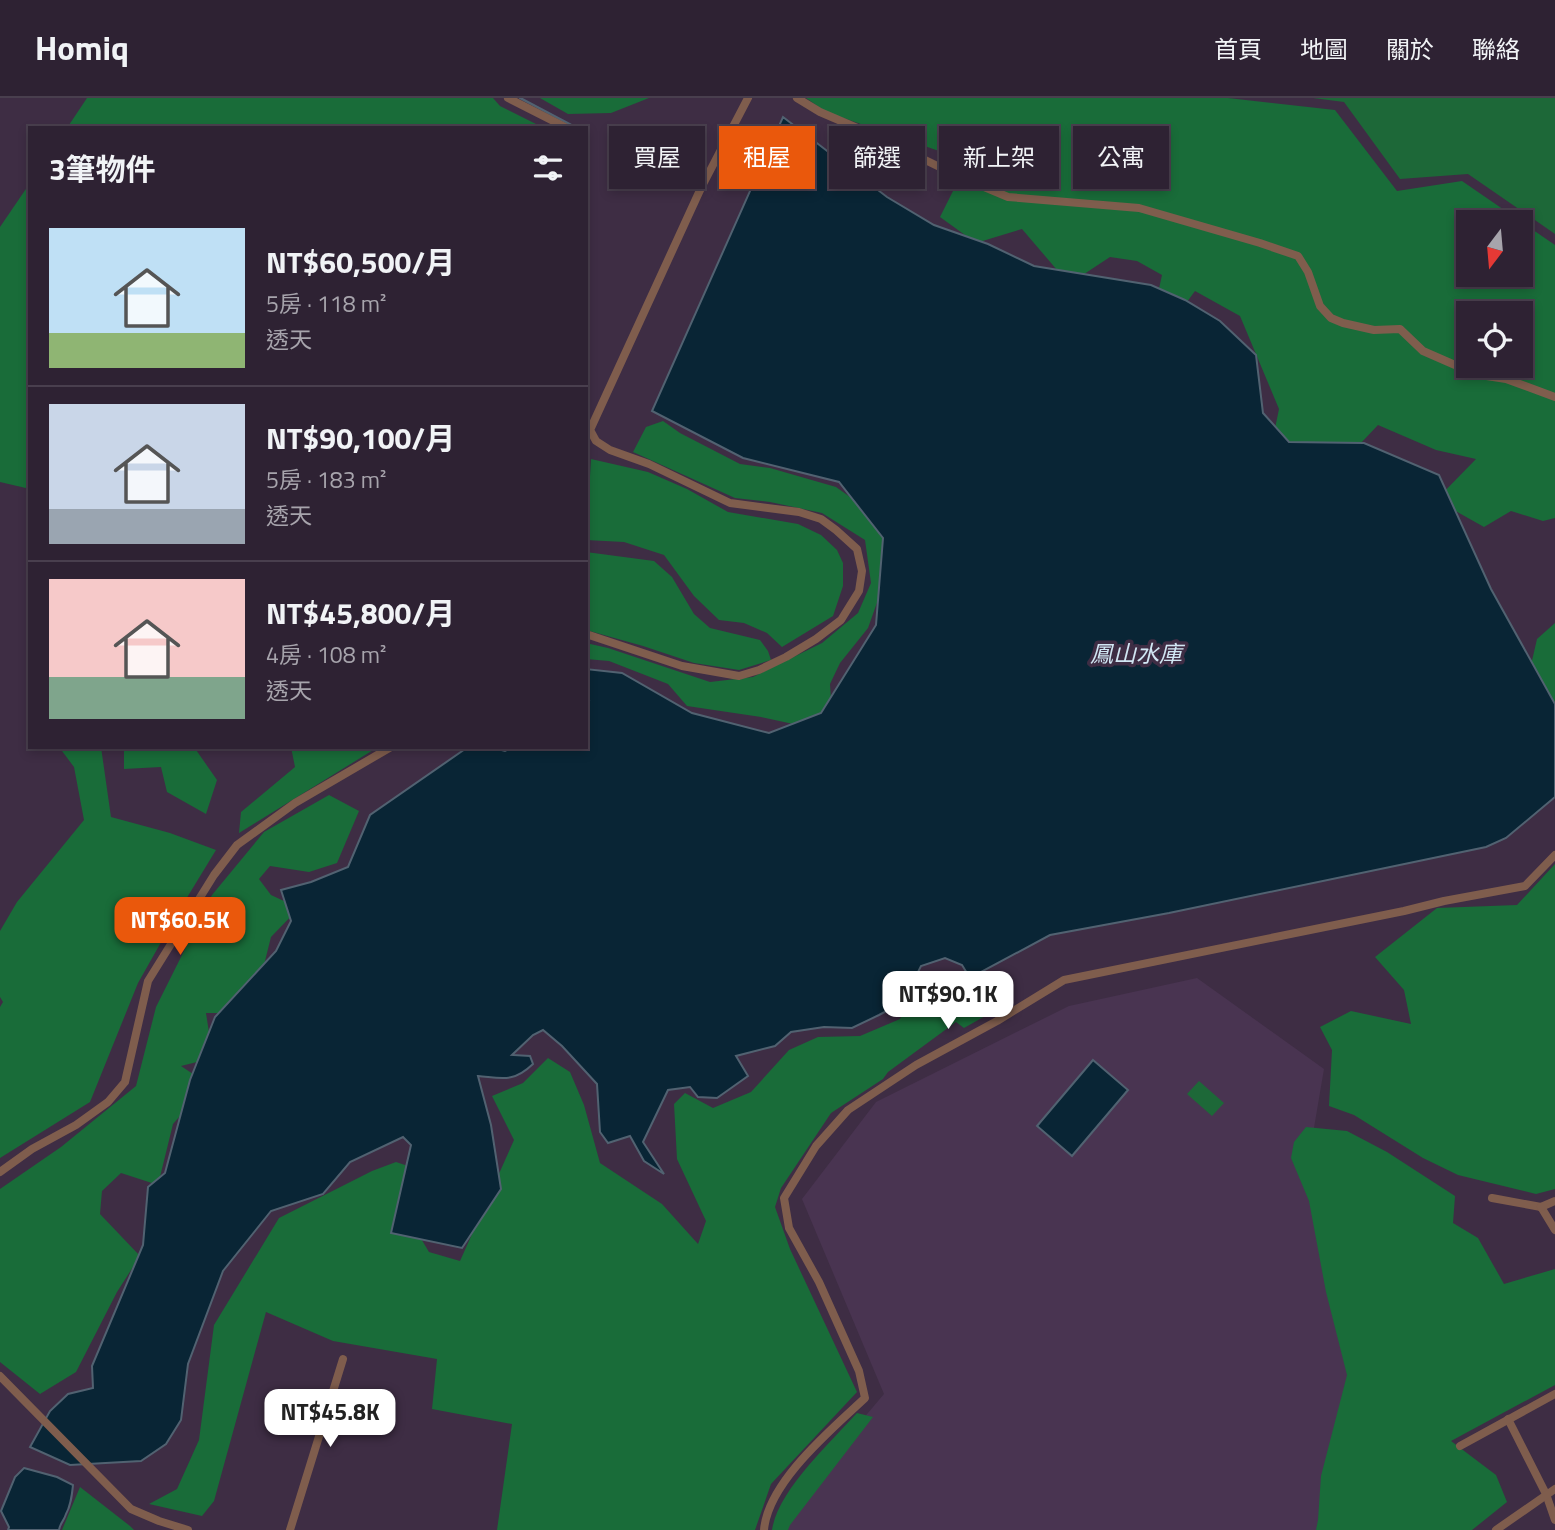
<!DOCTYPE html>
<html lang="zh-TW">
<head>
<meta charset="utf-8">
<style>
  :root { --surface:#2e2233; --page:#362a3b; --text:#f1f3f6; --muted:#a7a4ac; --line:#493f4e; --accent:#ea580c }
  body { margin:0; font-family:"Titillium Web","Noto Sans TC",sans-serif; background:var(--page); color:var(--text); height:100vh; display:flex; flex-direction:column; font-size:26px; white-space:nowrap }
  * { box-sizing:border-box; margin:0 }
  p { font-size:23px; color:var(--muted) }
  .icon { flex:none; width:38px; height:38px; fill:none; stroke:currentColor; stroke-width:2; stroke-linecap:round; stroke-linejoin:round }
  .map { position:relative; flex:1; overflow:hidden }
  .drawer { position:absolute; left:28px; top:28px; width:560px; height:623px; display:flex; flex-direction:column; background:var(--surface); border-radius:0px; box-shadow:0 4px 10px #0003,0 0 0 2px var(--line) }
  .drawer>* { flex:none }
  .banner { position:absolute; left:609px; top:28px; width:665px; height:63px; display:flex; gap:14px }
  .needle { width:46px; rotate:196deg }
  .fabs { position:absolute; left:1456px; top:112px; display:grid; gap:14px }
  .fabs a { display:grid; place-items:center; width:77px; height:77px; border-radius:0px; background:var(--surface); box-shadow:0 4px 10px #0003,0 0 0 2px var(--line); font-size:35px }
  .price { position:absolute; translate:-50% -60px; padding:0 16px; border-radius:14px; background:#fff; color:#222; font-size:23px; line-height:46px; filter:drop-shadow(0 2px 4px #0008) }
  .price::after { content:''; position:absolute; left:50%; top:42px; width:21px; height:16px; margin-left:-10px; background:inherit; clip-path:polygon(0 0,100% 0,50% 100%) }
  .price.on { background:var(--accent); color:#fff }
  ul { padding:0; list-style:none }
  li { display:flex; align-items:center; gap:21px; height:175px; padding:0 21px }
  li+li { border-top:2px solid var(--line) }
  li span { display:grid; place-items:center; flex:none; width:196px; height:140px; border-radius:0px; color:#555 }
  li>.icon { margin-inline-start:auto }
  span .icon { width:84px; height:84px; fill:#fffc; stroke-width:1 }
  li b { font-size:30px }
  h2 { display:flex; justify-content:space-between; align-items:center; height:84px; padding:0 21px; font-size:30px }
  .chip { padding:0 24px; border-radius:0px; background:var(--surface); box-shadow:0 4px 10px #0003,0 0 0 2px var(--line); font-size:24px; line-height:63px }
  .chip.on { background:var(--accent); color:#fff }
  header { display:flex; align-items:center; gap:42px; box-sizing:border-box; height:98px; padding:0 35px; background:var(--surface); border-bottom:2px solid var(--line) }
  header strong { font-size:33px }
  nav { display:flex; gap:38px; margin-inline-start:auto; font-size:24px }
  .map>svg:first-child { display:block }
  .built { fill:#493451 }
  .green { fill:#1d6838 }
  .forest { fill:#196c39; fill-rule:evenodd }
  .water { fill:#092535; stroke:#516271; stroke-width:2 }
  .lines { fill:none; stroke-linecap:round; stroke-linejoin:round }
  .stream { stroke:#516271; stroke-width:2.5 }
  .minor { stroke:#7f5d4d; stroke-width:8 }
  .labels { text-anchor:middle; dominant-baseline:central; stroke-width:7; stroke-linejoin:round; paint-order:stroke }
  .water-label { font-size:23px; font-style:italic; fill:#d1e6f3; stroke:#3e2d44 }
</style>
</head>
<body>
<header>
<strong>Homiq</strong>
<nav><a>首頁</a><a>地圖</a><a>關於</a><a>聯絡</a></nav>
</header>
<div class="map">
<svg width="1555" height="1432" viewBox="0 0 1555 1432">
  <rect width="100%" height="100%" fill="#3e2d44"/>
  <path class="built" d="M1197,880l127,91 -16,94 75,201 -38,166h-567l2,-13 104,-123 -82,-195 74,-97 193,-96z"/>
  <g class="green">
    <path d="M1313,0h242v136l-87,-60 -68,5 -56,-77z"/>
    <path d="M1199,983l25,22 -12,13 -25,-22z"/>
  </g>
  <g class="forest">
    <path d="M87,0h406l7,8 44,22h-477z"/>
    <path d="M540,0h109l-38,15 -43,1z"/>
    <path d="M806,0h422l107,12 62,81 65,-10 93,64v273l-12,3 -32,-10 -27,16 -48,-27 40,-41 -40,-9 -58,-25 -18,19 -65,3 -22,-9 6,-29 -39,-93 -45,-25 -11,15 -31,10 9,-41 -25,-14 -27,-4 -41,27 -47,-55 -46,14 -36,-26 28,-56 -142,-49zM1468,124h53v53h-53zM1468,215h53v53h-53z"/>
    <path d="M30,85v306l-30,-7v-255z"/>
    <path d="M663,323l17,12 60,31 30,4 66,19 45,32 8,50 -21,59 -28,35 -10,21 2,30 -25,13 -46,-10 -74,-11 -19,-22 -59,-23 -23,-2v-16l22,5 102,34 43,-5 69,-34 36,-30 13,-30 -6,-43 -43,-27 -52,-11 -35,-4 -102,-46 13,-25z"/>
    <path d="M591,361l57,13 39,17 41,23 70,12 23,11 16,15 6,13v23l-10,30 -51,31 -15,-14 -23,-10 -25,-3 -25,-24 -30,-41 -40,-13 -38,-2v-59l4,-5z"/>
    <path d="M586,454l68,9 18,16 22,37 16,14 50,12 8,11 3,9 -32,10 -45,-7 -51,-17 -57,-16z"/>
    <path d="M1555,525v114l-36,-20 18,-78z"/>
    <path d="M59,649h42l10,70 59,16 46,17 -39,64 -39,69 -48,119 -90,56v-151l3,-5 -3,-5v-66l17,-29 67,-82 -10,-53z"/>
    <path d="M124,649h70l23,33 -11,34 -39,-22 -6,-25 -37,2z"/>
    <path d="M291,649h87l-139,86 2,-21 54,-45z"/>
    <path d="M329,697l30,16 -22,52 -28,9 -39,-6 -11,13 12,16 28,13 -28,29 -19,76h-46l7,45 -32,8 27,18 -35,40 -15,61 -37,-12 -19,18 -2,23 40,42 -23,36 -41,80 -36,22 -40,-32v-173l61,-42 75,-61 20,-79 56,-112 52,-63z"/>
    <path d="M1555,766v325l-19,5 -78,-19 -35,-17 -69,-43 -25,-9 3,-56 -12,-23 31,-16 60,13 -7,-34 -29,-33 62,-49 80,-3z"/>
    <path d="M947,877l22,7 18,33 -23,13 -8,-6 -68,50 -5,7 -52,34 -50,75 -6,19 15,42 67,143 -86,92 -16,46h-258l15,-106 -80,-15 5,-50 -104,-18 -67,-29 -52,189 -12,15 -53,-12 28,-15 22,-49 15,-115 65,-107 93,-47 24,-9 24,8 -13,45 22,37 31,9 54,-121 -22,-44 31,-13 25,-25 22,14 14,33 16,58 62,41 36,40 8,-23 -29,-62 -3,-55 11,-11 28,15 38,-16 38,-42 29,-13 42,-1 40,-17 16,-29z"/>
    <path d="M1306,1029l41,4 40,21 68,44 -2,27 25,15 26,46 51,-15v116l-104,56 45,34 11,27 -35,28h-156l2,-10 3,-44 26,-101 -21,-83 -17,-91 -18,-43 3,-16z"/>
    <path d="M857,1315l16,4 -83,108 -2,5h-16c6,-40 58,-87 85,-117z"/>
    <path d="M80,1389l50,39 4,4h-72z"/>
  </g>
  <g class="water">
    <path d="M783,19l104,80 47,28 54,19 46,22 117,19 34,15 35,21 36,34 7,58 26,29 75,1 75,32 52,114 64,115v93l-49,41 -20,9 -317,66 -119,22 -80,43 -8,-13 -17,-7 -24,8 -10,20 -13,19 -19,10 -27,13 -28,-1 -33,5 -16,14 -39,10 12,20 -31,22 -19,-1 -8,-10 -22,3 -25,52 21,32 -20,-13 -14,-25 -22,7 -8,-11 -3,-48 -35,-38 -19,-16 -10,5 -21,20 18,1 3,8c-20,19 -31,14 -55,12l13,49 10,64 -39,59 -71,-15 20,-88 -8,-8 -53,25 -27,32 -52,17 -48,60 -35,93 -7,56 -15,24 -25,17 -71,4 -40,-18 20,-36 18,-17 25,-6 -1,-22 51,-121 5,-58 17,-14 25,-93 25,-63 61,-66 15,-30 -10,-31 30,-8 37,-15 22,-52 98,-68h22l15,4 8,-4h73v-45l3,-2 -3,-6v-25l36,4 70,40 77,20 52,-20 55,-88 7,-87 -44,-56 -96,-24 -91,-47z"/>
    <path d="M1093,962l35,30 -56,66 -35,-30z"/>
    <path d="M24,1370l33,9 16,8c-1,10 -2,20 -7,29 -2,7 -6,9 -7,16h-51l1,-3 -8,-16 14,-34z"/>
  </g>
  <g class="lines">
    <path class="stream" d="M520,0l57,30"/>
    <g class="minor">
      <path d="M508,0l59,30"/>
      <path d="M797,0l23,14 56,24 82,40 50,21 131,11 121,35 38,13 10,16 12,34 11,12 12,5 31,7 26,-1 23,22 32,14 25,10 26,4 49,18"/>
      <path d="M586,536l96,32 57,10 20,-6 27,-13 30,-18 25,-19 18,-29 3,-20 -5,-22 -21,-19 -15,-11 -22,-7 -69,-9 -81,-39 -39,-14 -14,-9 -6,-11 111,-242 47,-90"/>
      <path d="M0,1074l32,-23 44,-24 32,-23 17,-20 23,-101 66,-106 23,-30 58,-42 96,-56"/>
      <path d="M1492,1100l49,9"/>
      <path d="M1541,1109l14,23"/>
      <path d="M1541,1109l14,-6"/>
      <path d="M0,1278l131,133 28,12 29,9"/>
      <path d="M1508,1321l38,75 9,26"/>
      <path d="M1460,1348l95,-52"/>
      <path d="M290,1432l53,-171"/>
      <path d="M764,1432c4,-48 67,-100 101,-132l-6,-27 -40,-89 -30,-54 -5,-30 32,-52 32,-36 68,-45 81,-44 67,-41 340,-69 40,-10 81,-15 30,-31"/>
      <path d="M1496,1432l59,-41"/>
    </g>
  </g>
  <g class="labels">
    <g class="water-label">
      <text x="1136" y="555">鳳山水庫</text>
    </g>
  </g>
</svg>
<div class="fabs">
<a><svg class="needle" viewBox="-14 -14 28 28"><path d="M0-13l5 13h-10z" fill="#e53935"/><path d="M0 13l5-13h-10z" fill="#a7a4ac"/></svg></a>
<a><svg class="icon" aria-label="locate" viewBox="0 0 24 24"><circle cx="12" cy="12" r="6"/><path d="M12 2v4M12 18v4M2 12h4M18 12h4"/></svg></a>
</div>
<b class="price on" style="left:180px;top:859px">NT$60.5K</b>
<b class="price" style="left:948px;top:933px">NT$90.1K</b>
<b class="price" style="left:330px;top:1351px">NT$45.8K</b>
<div class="banner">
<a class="chip">買屋</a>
<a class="chip on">租屋</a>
<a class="chip">篩選</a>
<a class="chip">新上架</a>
<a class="chip">公寓</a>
</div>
<section class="drawer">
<h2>3筆物件<svg class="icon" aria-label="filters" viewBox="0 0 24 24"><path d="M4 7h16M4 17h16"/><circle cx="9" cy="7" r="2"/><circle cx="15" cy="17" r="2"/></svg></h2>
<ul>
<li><span style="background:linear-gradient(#bfe0f5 75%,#8fb573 0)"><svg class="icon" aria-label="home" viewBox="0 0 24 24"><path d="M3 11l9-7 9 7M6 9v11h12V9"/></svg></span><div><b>NT$60,500/月</b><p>5房 · 118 m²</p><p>透天</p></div></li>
<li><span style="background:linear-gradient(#c9d6e8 75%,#9aa5b1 0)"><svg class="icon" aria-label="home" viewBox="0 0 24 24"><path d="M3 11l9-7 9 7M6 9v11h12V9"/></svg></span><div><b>NT$90,100/月</b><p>5房 · 183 m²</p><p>透天</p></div></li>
<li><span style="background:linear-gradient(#f6c9c9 70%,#7fa58c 0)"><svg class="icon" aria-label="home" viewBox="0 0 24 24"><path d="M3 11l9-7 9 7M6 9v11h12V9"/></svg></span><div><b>NT$45,800/月</b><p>4房 · 108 m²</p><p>透天</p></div></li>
</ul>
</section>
</div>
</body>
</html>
